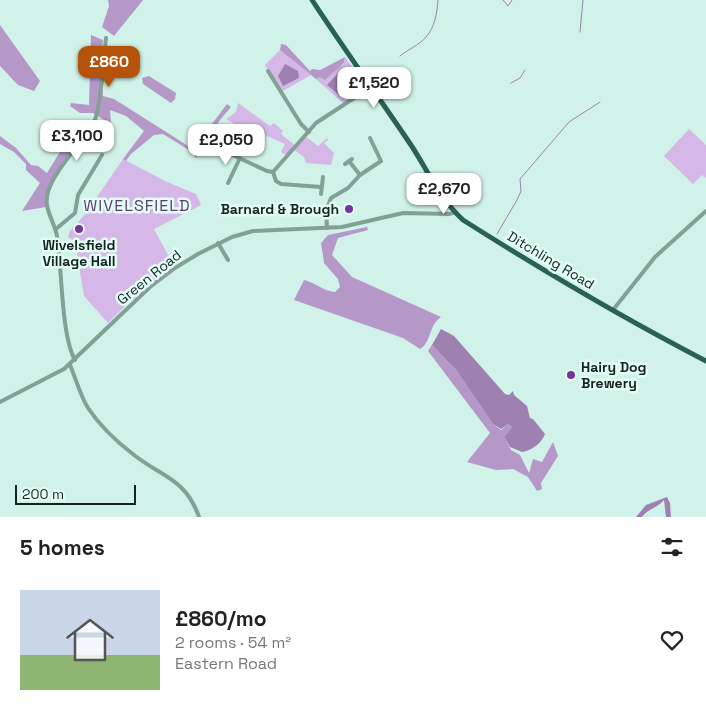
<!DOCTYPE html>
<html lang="en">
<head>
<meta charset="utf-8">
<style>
  :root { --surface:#fff; --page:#f2f2f2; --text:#222; --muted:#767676; --line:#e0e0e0; --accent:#b45309 }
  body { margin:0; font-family:"Space Grotesk",sans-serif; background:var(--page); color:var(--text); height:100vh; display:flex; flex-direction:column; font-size:19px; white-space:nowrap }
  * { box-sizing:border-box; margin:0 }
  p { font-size:16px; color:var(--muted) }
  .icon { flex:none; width:28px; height:28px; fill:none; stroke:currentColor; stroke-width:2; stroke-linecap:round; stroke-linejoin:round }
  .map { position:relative; height:517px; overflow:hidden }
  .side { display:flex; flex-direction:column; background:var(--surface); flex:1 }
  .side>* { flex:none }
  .scale { position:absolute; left:15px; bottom:12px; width:121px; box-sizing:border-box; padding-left:5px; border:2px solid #17231f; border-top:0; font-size:14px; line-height:18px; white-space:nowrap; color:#17231f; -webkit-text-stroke:4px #e3fef6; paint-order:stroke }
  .price { position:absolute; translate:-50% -42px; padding:0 11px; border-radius:10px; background:#fff; color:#222; font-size:16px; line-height:32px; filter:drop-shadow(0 1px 2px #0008) }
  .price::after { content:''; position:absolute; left:50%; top:30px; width:15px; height:11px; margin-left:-8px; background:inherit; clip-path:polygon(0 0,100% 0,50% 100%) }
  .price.active { background:var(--accent); color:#fff }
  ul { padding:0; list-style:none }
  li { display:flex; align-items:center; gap:15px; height:125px; padding:0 20px }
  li+li { border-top:1px solid var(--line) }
  li span { display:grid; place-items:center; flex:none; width:140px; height:100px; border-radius:0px; color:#555 }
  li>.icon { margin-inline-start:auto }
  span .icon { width:60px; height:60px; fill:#fffc; stroke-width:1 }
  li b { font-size:21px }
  h2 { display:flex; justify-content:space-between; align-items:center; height:60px; padding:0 20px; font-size:21px }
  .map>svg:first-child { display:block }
  .green { fill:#d5b8e8 }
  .forest { fill:#b598c8 }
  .water { fill:#9e81b0 }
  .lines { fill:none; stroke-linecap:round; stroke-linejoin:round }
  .stream { stroke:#9e81b0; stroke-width:1 }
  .minor { stroke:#83a097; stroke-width:4 }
  .major { stroke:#296255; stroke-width:5 }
  .poi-dot { fill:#7c31a2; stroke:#e3fef6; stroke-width:2 }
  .labels { text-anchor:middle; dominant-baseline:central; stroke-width:5; stroke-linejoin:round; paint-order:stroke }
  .poi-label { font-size:14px; font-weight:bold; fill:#17231f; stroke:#e3fef6; text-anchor:end }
  .street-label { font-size:14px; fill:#17231f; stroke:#e3fef6 }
  .quarter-label { font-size:16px; letter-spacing:1px; fill:#5f3b74; stroke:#e3fef6 }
</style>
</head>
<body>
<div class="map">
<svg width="706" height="517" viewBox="0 0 706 517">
  <rect width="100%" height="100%" fill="#d1f2e8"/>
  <g class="green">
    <path d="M280,50l31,25 -30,17 -16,-27z"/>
    <path d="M345,57l22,32 -23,15 -28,-25 28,-15z"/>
    <path d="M238,103l32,23 4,-3 9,8 -2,3 15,12 9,-10 13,10 9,-8 1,2 -4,3 10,10 -3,12 -25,-2 -2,-6 -10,-7 -6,6 -7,-4 4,-8 -43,-19 -4,1 -12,-7 10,-7z"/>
    <path d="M689,129l17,16v33l-4,-3 -9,9 -29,-28z"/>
    <path d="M123,159l42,22 31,13 5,11 -47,24 20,37 -47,38 -19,19 -24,-27 -9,-54 -7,-5 2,-6 16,-18z"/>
  </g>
  <g class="forest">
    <path d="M108,0h35l-29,36 -12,-9 7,-21z"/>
    <path d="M0,25l40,56 -6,10 -16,-6 -18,-19z"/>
    <path d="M91,35l12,5 -3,24 3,32 11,3 79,50 34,-45 4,3 -11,13 -24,38 -4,-6 -29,-18 -9,1 -23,19 -5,7 -3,-2 21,-28 -18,-15 -16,-6 1,14 -18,-11h-13l-10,-7 1,-3 18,2z"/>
    <path d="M281,44l5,1 24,26 2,-2 8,1 25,-13 -1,6 -19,17 -5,-3 -4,2 -36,-29z"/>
    <path d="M149,76l27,17 -1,6 -4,4 -28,-19 -1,-6z"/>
    <path d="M71,134l9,6 -32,50 -2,17 -24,4 18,-28 -14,-13v-6l-12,-12 -14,-8v-8l16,12 15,17 7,1 9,7z"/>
    <path d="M367,227l1,3 -30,8 -6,17 20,22 89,40c-13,9 -9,25 -21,32l-17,-11 -109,-38 10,-20c12,3 19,11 31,12l5,-5 -2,-8 -14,-16 -3,-20 7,-8z"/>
    <path d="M432,345l24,25 37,54 8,6 7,-6 4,3 -8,10 7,13 9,5 9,18 4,-14 9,3 11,-20 5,14 -17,27 1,6 -5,2 -9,-14 -15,-8 -17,1 -29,-8 23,-29 -62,-82z"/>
  </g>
  <g class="water">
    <path d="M285,64l13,7 1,7 -16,8 -5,-10z"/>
    <path d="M343,68h3l6,10 -13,17 -12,-10z"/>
    <path d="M441,329l13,7 51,58 4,1 4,-4 1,4 13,11 3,12 3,1 12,15c-3,9 -14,17 -23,18l-12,-5 -6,-10 8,-10 -4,-3 -7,5 -8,-5 -37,-54 -24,-25z"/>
    <path d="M667,497l3,6 1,14h-5l-2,-17c-7,8 -16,9 -22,17h-6l10,-12z"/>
  </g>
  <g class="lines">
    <g class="stream">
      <path d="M503,0l5,6 4,-6"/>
      <path d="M580,32l3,-32"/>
      <path d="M400,56c7,-6 21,-12 26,-19 9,-10 11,-24 12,-37"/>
      <path d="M511,83l9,-5 5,-8"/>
      <path d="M497,234l20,-34 4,-9 -1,-12 49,-57 31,-20"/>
    </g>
    <g class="minor">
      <path d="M268,71l33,53 8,8"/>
      <path d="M213,146l54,25 6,1 3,9 5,3 40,3"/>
      <path d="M208,150l5,-4 2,-6"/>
      <path d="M349,161l11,14"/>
      <path d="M345,164l7,-5"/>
      <path d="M273,172l43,-49 55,-36"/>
      <path d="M228,183l12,-25"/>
      <path d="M321,194l2,-17"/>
      <path d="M327,228l-1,-17 5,-13 17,-10 12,-13 21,-14 -11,-23"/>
      <path d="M56,229l19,-16 3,-18 24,-40"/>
      <path d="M218,243l10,17"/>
      <path d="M613,310l42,-53 51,-46"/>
      <path d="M75,360c-14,-24 -13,-93 -18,-124 -3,-16 -14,-27 -9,-44 6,-22 35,-50 46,-70 7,-13 10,-66 12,-84"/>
      <path d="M70,365c6,14 10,30 18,43 12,18 29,34 46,47 28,22 52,24 65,62"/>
      <path d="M0,402l64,-33 86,-82 25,-19 23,-14 34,-17 21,-6 89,-4 61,-14 47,1 5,-2"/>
    </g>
    <path class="major" d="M312,0c32,49 66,96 99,145 17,26 29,54 52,75 79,50 160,98 243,141"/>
  </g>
  <g class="poi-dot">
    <circle cx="349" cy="209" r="5"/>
    <circle cx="79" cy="229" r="5"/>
    <circle cx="571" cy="375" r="5"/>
  </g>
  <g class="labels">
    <g class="poi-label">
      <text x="339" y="209">Barnard &amp; Brough</text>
      <text x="79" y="245" text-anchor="middle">Wivelsfield<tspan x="79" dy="16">Village Hall</tspan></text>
      <text x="581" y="367" text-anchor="start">Hairy Dog<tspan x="581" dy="16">Brewery</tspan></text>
    </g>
    <g class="street-label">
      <text transform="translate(551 260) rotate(31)">Ditchling Road</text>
      <text transform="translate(149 277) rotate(-39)">Green Road</text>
    </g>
    <g class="quarter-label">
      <text x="137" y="205">WIVELSFIELD</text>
    </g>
  </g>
</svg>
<div class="scale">200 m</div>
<b class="price active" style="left:109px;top:88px">£860</b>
<b class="price" style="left:374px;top:109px">£1,520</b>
<b class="price" style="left:77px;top:162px">£3,100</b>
<b class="price" style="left:226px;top:166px">£2,050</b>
<b class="price" style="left:444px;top:215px">£2,670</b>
</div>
<section class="side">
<h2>5 homes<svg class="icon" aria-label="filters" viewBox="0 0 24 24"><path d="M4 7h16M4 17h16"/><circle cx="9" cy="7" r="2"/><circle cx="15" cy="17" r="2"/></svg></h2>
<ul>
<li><span style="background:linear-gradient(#c9d6e8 65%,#8fb573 0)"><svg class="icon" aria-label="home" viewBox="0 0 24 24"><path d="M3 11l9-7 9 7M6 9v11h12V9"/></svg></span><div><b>£860/mo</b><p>2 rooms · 54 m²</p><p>Eastern Road</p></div><svg class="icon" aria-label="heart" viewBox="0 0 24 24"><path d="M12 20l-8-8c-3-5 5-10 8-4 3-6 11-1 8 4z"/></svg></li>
</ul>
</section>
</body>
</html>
